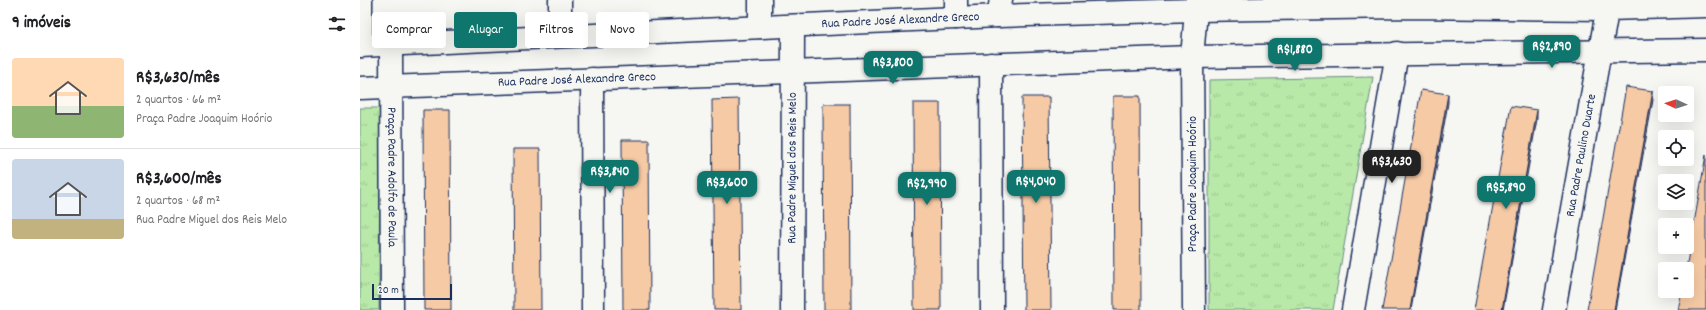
<!DOCTYPE html>
<html lang="pt">
<head>
<meta charset="utf-8">
<style>
  :root { --surface:#fff; --page:#f2f2f2; --text:#202124; --muted:#757577; --line:#e0e0e0; --accent:#0f766e }
  body { margin:0; font-family:Dekko,sans-serif; background:var(--page); color:var(--text); height:100vh; display:flex; flex-direction:column; font-size:15px; white-space:nowrap }
  * { box-sizing:border-box; margin:0 }
  p { font-size:13px; color:var(--muted) }
  .icon { flex:none; width:22px; height:22px; fill:none; stroke:currentColor; stroke-width:2; stroke-linecap:round; stroke-linejoin:round }
  .map { position:relative; flex:1; overflow:hidden }
  .details { display:flex; flex-direction:column; background:var(--surface); width:360px }
  .details>* { flex:none }
  .hud { position:absolute; left:12px; top:12px; width:380px; height:36px; display:flex; gap:8px }
  .needle { width:26px; rotate:273deg }
  .tools { position:absolute; left:1298px; top:86px; display:grid; gap:8px }
  .tools a { display:grid; place-items:center; width:36px; height:36px; border-radius:4px; background:var(--surface); box-shadow:0 4px 16px #0002; font-size:20px }
  .scale { position:absolute; left:12px; bottom:10px; width:80px; box-sizing:border-box; padding-left:4px; border:2px solid #1b2f5e; border-top:0; font-size:11px; line-height:14px; white-space:nowrap; color:#1b2f5e; -webkit-text-stroke:3px #f6f6f2; paint-order:stroke }
  .price { position:absolute; translate:-50% -34px; padding:0 9px; border-radius:8px; background:var(--accent); color:#fff; font-size:13px; line-height:26px; filter:drop-shadow(0 1px 2px #0008) }
  .price::after { content:''; position:absolute; left:50%; top:24px; width:12px; height:9px; margin-left:-6px; background:inherit; clip-path:polygon(0 0,100% 0,50% 100%) }
  .price.current { background:#222; color:#fff }
  ul { padding:0; list-style:none }
  li { display:flex; align-items:center; gap:12px; height:100px; padding:0 12px }
  li+li { border-top:1px solid var(--line) }
  li span { display:grid; place-items:center; flex:none; width:112px; height:80px; border-radius:4px; color:#555 }
  li>.icon { margin-inline-start:auto }
  span .icon { width:48px; height:48px; fill:#fffc; stroke-width:1 }
  li b { font-size:17px }
  h2 { display:flex; justify-content:space-between; align-items:center; height:48px; padding:0 12px; font-size:17px }
  .tag { padding:0 14px; border-radius:4px; background:var(--surface); box-shadow:0 4px 16px #0002; font-size:14px; line-height:36px }
  .tag.current { background:var(--accent); color:#fff }
  main { display:flex; flex:1; min-height:0 }
  .map>svg:first-child { display:block }
  .park { fill:url(#park-tufts); stroke:#6a8c83 }
  .lines { fill:none; stroke-linecap:round; stroke-linejoin:round }
  .minor-casing { stroke:#1b2f5e; stroke-width:25 }
  .tertiary-casing { stroke:#1b2f5e; stroke-width:25 }
  .minor { stroke:#f6f6f2; stroke-width:22 }
  .tertiary { stroke:#f6f6f2; stroke-width:22 }
  .shaded-wall { fill:#ac8d74; stroke:#1b2f5e }
  .building { fill:#f6caa5; stroke:#1b2f5e }
  .labels { text-anchor:middle; dominant-baseline:central; stroke-width:4; stroke-linejoin:round; paint-order:stroke }
  .street-label { font-size:13px; fill:#1b2f5e; stroke:#f6f6f2 }
</style>
</head>
<body>
<main>
<section class="details">
<h2>9 imóveis<svg class="icon" aria-label="filters" viewBox="0 0 24 24"><path d="M4 7h16M4 17h16"/><circle cx="9" cy="7" r="2"/><circle cx="15" cy="17" r="2"/></svg></h2>
<ul>
<li><span style="background:linear-gradient(#ffd9b3 60%,#8fb573 0)"><svg class="icon" aria-label="home" viewBox="0 0 24 24"><path d="M3 11l9-7 9 7M6 9v11h12V9"/></svg></span><div><b>R$3,630/mês</b><p>2 quartos · 66 m²</p><p>Praça Padre Joaquim Hoório</p></div></li>
<li><span style="background:linear-gradient(#c9d6e8 75%,#c2b280 0)"><svg class="icon" aria-label="home" viewBox="0 0 24 24"><path d="M3 11l9-7 9 7M6 9v11h12V9"/></svg></span><div><b>R$3,600/mês</b><p>2 quartos · 68 m²</p><p>Rua Padre Miguel dos Reis Melo</p></div></li>
</ul>
</section>
<div class="map">
<svg width="1346" height="310" viewBox="0 0 1346 310">
  <defs>
    <pattern id="park-tufts" width="24" height="20" patternUnits="userSpaceOnUse"><rect width="24" height="20" fill="#b9e9a8"/><path d="M3 7l-1-3M5 7V3M7 7l1-3M15 17l-1-3M17 17v-4M19 17l1-3" fill="none" stroke="#9ec893"/></pattern>
  </defs>
  <rect width="100%" height="100%" fill="#f6f6f2"/>
  <filter id="ink" filterUnits="userSpaceOnUse"><feTurbulence type="fractalNoise" baseFrequency=".025" numOctaves="2"/><feDisplacementMap in="SourceGraphic" scale="8" xChannelSelector="R" yChannelSelector="G"/><feConvolveMatrix kernelMatrix="1 2 1 2 8 2 1 2 1" color-interpolation-filters="sRGB"/></filter>
  <g filter="url(#ink)">
    <g class="park">
      <path d="M1013,77l-40,233h-124v-230z"/>
      <path d="M0,108h20l-1,202h-19z"/>
    </g>
    <g class="lines">
      <defs>
        <g id="minor">
          <path d="M1,0v46"/>
          <path d="M200,0v36"/>
          <path d="M400,0v27"/>
          <path d="M596,0v18"/>
          <path d="M638,16l3,-16"/>
          <path id="s1" d="M31,44l1,266"/>
          <path d="M631,64l1,246"/>
          <path d="M232,79l1,231"/>
          <path id="s2" d="M432,310l1,-284"/>
          <path d="M834,310l-2,-253 5,-57"/>
          <path d="M993,310l44,-257"/>
          <path id="s3" d="M1194,310l55,-310"/>
        </g>
        <g id="tertiary">
          <path id="s4" d="M0,46l638,-30 197,-6 209,-3 204,2 98,-3"/>
          <path id="s5" d="M0,88l832,-31 514,-7"/>
        </g>
      </defs>
      <use href="#minor" class="minor-casing"/>
      <use href="#tertiary" class="tertiary-casing"/>
      <use href="#minor" class="minor"/>
      <use href="#tertiary" class="tertiary"/>
    </g>
    <g class="shaded-wall">
      <path d="M1293,91v9l-38,210h-1z"/>
      <path d="M1088,94v9l-37,207h-1z"/>
      <path d="M1177,110v9l-34,191h-1z"/>
    </g>
    <g class="building">
      <path d="M1266,87l27,4 -39,219h-27z"/>
      <path d="M1061,90l27,4 -38,216h-28z"/>
      <path d="M753,96h27l1,214h-27z"/>
      <path d="M662,97h27l2,213h-27z"/>
      <path d="M379,99l2,211h-27l-2,-210z"/>
      <path d="M553,103h27l1,207h-27z"/>
      <path d="M463,104h27l1,206h-27z"/>
      <path d="M1151,106l26,4 -35,200h-28z"/>
      <path d="M63,110h27l1,200h-27z"/>
      <path d="M262,140h27l1,170h-27z"/>
      <path d="M153,149h27l1,161h-27z"/>
      <path d="M1346,155v155h-28l4,-19h5v-22h-1z"/>
    </g>
  </g>
  <g class="labels">
    <g class="street-label">
      <text stroke="none"><textPath href="#s4" startOffset="541">Rua Padre José Alexandre Greco</textPath></text>
      <text stroke="none"><textPath href="#s5" startOffset="217">Rua Padre José Alexandre Greco</textPath></text>
      <text stroke="none"><textPath href="#s3" startOffset="157">Rua Padre Paulino Duarte</textPath></text>
      <text stroke="none"><textPath href="#s2" startOffset="142">Rua Padre Miguel dos Reis Melo</textPath></text>
      <text stroke="none"><textPath href="#s1" startOffset="133">Praça Padre Adolfo de Paula</textPath></text>
      <text transform="translate(833 184) rotate(-90)">Praça Padre Joaquim Hoório</text>
    </g>
  </g>
</svg>
<div class="tools">
<a><svg class="needle" viewBox="-14 -14 28 28"><path d="M0-13l5 13h-10z" fill="#e53935"/><path d="M0 13l5-13h-10z" fill="#757577"/></svg></a>
<a><svg class="icon" aria-label="locate" viewBox="0 0 24 24"><circle cx="12" cy="12" r="6"/><path d="M12 2v4M12 18v4M2 12h4M18 12h4"/></svg></a>
<a><svg class="icon" aria-label="layers" viewBox="0 0 24 24"><path d="M12 4l9 5-9 5-9-5zM3 14l9 5 9-5"/></svg></a>
<a>+</a>
<a>−</a>
</div>
<div class="scale">20 m</div>
<b class="price" style="left:1192px;top:69px">R$2,890</b>
<b class="price" style="left:935px;top:72px">R$1,880</b>
<b class="price" style="left:533px;top:85px">R$3,800</b>
<b class="price current" style="left:1032px;top:184px">R$3,630</b>
<b class="price" style="left:250px;top:194px">R$3,840</b>
<b class="price" style="left:676px;top:204px">R$4,040</b>
<b class="price" style="left:367px;top:205px">R$3,600</b>
<b class="price" style="left:567px;top:206px">R$2,990</b>
<b class="price" style="left:1146px;top:210px">R$5,890</b>
<div class="hud">
<a class="tag">Comprar</a>
<a class="tag current">Alugar</a>
<a class="tag">Filtros</a>
<a class="tag">Novo</a>
</div>
</div>
</main>
</body>
</html>
